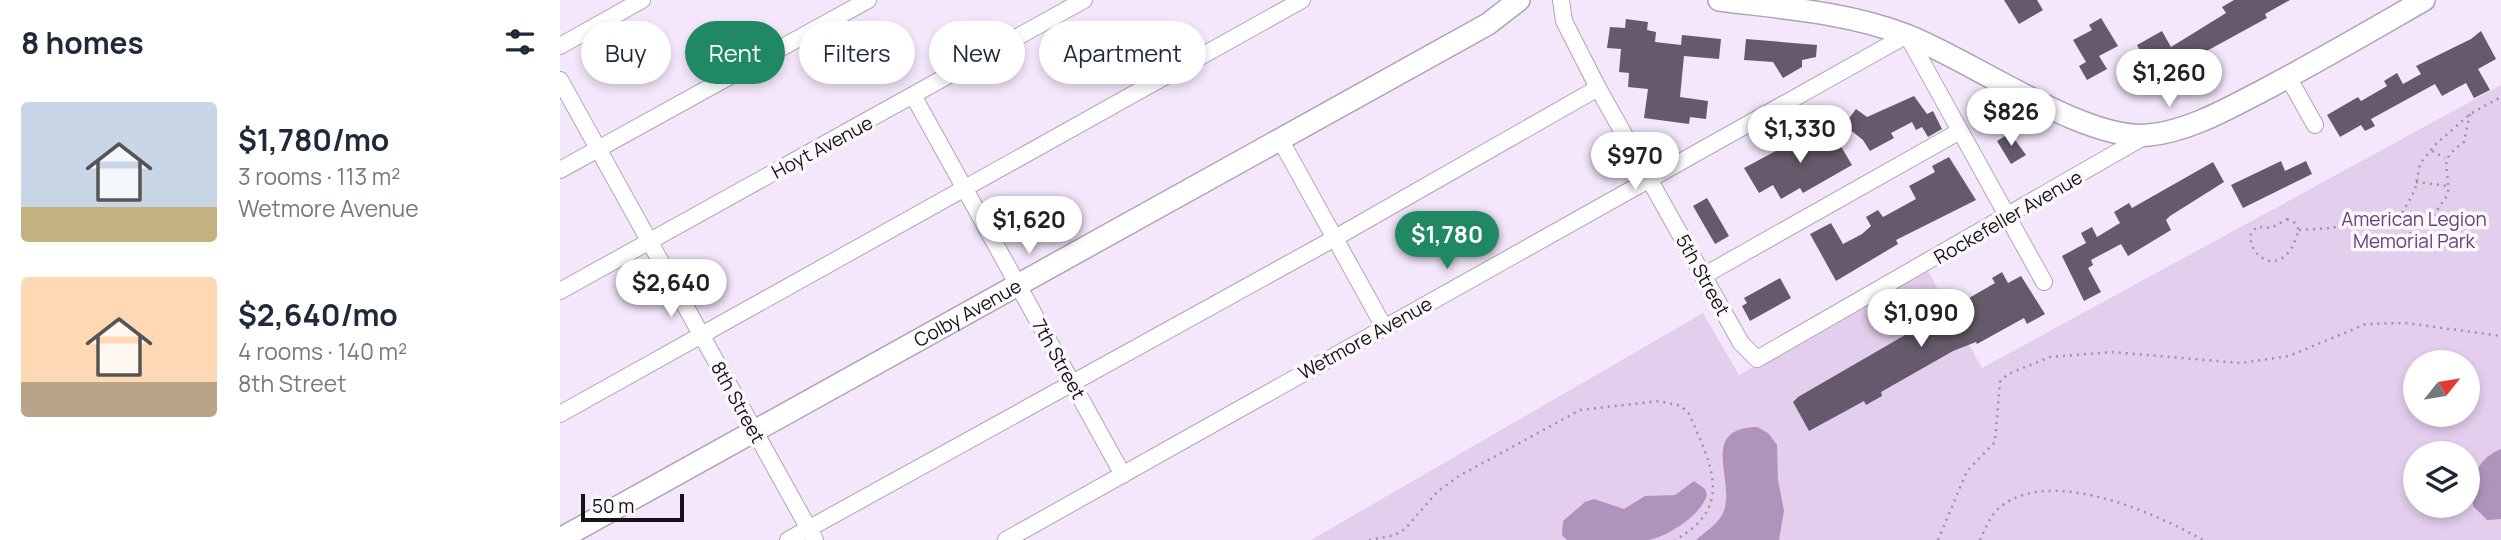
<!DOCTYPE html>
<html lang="en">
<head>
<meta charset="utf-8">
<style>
  :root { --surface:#fff; --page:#f2f2f3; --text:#1f2937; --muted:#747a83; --accent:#218864 }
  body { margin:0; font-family:Manrope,sans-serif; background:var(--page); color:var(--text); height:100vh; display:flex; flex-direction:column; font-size:26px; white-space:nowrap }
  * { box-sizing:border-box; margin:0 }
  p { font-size:23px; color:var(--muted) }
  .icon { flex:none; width:38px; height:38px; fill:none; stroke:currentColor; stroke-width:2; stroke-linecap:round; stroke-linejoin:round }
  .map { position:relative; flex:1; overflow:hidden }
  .side { display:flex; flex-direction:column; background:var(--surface); width:560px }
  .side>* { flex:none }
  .guide { position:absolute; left:21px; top:21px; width:665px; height:63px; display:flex; gap:14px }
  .needle { width:46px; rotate:60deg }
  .controls { position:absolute; left:1843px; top:350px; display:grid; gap:14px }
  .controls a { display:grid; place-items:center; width:77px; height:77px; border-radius:50%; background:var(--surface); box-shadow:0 4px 10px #0003; font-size:35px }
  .scale { position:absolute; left:21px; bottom:18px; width:103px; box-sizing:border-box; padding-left:7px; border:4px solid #161118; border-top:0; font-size:19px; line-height:24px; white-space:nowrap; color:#161118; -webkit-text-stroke:5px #fbf8fc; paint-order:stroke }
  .price { position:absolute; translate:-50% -60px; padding:0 16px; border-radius:24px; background:#fff; color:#222; font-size:23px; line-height:46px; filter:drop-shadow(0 2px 4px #0008) }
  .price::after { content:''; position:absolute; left:50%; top:42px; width:21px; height:16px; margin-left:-10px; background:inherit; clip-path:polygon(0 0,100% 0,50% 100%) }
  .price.selected { background:var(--accent); color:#fff }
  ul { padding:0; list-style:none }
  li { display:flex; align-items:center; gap:21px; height:175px; padding:0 21px }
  li span { display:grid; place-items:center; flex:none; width:196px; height:140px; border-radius:7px; color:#555 }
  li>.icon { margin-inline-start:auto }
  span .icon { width:84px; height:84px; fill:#fffc; stroke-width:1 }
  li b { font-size:30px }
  h2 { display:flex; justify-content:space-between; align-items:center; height:84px; padding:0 21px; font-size:30px }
  .pill { padding:0 24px; border-radius:32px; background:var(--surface); box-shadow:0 4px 10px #0003; font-size:24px; line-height:63px }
  .pill.selected { background:var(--accent); color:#fff }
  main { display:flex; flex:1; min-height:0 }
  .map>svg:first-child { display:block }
  .green { fill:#e3ceed; fill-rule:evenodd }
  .water { fill:#af93bd }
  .building { fill:#655a6b }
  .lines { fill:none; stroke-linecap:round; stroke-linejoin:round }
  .minor-casing { stroke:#b0a3b6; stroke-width:18 }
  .major-casing { stroke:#b0a3b6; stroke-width:24 }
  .path { stroke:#9d93a2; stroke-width:2.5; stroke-dasharray:2 5; stroke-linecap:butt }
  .minor { stroke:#fff; stroke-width:16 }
  .major { stroke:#fff; stroke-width:21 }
  .labels { text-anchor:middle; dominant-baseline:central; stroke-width:7; stroke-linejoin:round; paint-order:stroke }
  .street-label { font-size:19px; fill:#161118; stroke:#fbf8fc }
  .park-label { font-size:19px; fill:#674178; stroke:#fbf8fc }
</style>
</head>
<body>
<main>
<section class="side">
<h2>8 homes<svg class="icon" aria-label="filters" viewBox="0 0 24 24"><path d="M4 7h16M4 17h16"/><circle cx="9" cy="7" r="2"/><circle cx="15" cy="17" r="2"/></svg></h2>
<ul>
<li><span style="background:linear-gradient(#c9d6e8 75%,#c2b280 0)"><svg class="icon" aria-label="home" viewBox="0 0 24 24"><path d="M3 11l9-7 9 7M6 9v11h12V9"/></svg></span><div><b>$1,780/mo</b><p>3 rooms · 113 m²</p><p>Wetmore Avenue</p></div></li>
<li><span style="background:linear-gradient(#ffd9b3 75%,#b9a48a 0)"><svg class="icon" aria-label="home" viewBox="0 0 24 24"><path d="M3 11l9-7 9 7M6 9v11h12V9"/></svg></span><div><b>$2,640/mo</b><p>4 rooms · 140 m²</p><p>8th Street</p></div></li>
</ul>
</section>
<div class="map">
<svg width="1941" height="540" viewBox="0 0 1941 540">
  <rect width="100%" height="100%" fill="#f4e7fb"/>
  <path class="green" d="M1941,85v455h-1190l392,-227 36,62 189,-104 54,97zM1855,362h53v53h-53zM1855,453h53v53h-53z"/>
  <g class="water">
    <path d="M1197,427l11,6 9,12 1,35 6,31 -5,29h-83c9,-8 22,-16 27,-27 14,-30 -26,-85 34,-86z"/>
    <path d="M1941,449v70l-14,1 -14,-14c-3,-25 3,-47 28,-57z"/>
    <path d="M1134,481l11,8 2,6c-7,21 -37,40 -58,45 -25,0 -57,0 -82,0l-5,-5 1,-14 22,-19 9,-3 30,10 21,-13 30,-1z"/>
  </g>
  <g class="building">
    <path d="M1444,0h33l6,10 -24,14z"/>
    <path d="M1674,0h56l-25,14 2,4 -64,35 10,19 -16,9 -11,-20 -31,17 -18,-33 25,-14 9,16 55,-34 -4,-6z"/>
    <path d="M1541,18l17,28 -19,10 8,13 -20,11 -8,-14 7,-4 -13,-22 19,-10 -3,-5z"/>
    <path d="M1066,19l22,3 -1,8 9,2 -1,10 26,3 1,-10 39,4 -2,20 -35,-3 -4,41 28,4 -2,18 -16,-2 -1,7 -45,-6 4,-29 -20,-2 1,-14 -10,-1 2,-23 -14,-1 3,-21 15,1z"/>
    <path d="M1921,31l15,28 -18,10 12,21 -16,8 -8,-15 -24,13 -7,-12 -64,35 4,7 -10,5 -4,-6 -21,12 -13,-22 31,-18 3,4 26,-15 -3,-5 13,-8 6,11 18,-10 -5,-8 55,-27z"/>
    <path d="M1186,39l71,6 -1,12 -14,3v7l-19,11 -10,-16 -29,-2z"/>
    <path d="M1354,96l13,18 6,-3 9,18 -14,8 -6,-10 -6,3 -4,-8 -21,11 3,5 -24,13 -7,-11 -19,-15 12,-16 11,8z"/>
    <path d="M1270,128l22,37 -49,28 -3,-5 -19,11 -8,-14 -14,8 -15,-25 54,-29 3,5z"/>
    <path d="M1450,133l16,22 -15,9 -14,-23z"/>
    <path d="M1389,157l27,43 -80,40 2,4 -62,37 -26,-47 21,-11 12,21 19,-10 9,-8 -5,-9 12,-7 5,7 33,-18 -7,-13 26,-14 -3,-6z"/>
    <path d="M1721,161l4,10 21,-10 6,13 -69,34 -12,-23z"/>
    <path d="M1653,162l11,20 -54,34 -4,4 5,10 -43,26 -7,-12 -30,16 2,5 -5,3 13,24 -17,9 -22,-45 24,-13 -5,-10 11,-6 5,10 23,-14 -6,-11 15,-9 3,5z"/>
    <path d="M1147,198l22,38 -14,8 -22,-38z"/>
    <path d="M1442,272l6,11 13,-7 24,38 -18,10 -3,-6 -47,26 -1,-2 -23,9 -72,41 1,4 -16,9 -2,-4 -55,30 -16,-29 5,-5 197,-114 -3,-5z"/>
    <path d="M1220,278l11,20 -41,23 -8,-15 5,-3 -3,-5z"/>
  </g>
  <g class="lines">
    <defs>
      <g id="minor">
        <path d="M1001,0l3,21 34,67 143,255 16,16 390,-224"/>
        <path d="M0,46l82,-46"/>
        <path d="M1728,77l27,48"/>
        <path d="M0,80l255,460"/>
        <path d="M354,97l209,378"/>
        <path d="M721,141l103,186"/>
        <path d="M0,170l308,-170"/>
        <path d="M1143,276l257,-145"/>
        <path d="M0,291l524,-291"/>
        <path d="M0,414l742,-414"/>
        <path d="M228,540l547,-302 263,-150"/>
        <path d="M446,540l901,-505 137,247"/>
      </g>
      <g id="major">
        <path d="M1159,0c63,8 127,12 187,35 64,24 178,107 243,100 40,-4 78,-26 113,-44 55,-29 108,-60 162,-91"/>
        <path id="s1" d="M0,539l928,-515 31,-24"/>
      </g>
    </defs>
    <use href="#minor" class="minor-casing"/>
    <use href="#major" class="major-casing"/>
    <g class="path">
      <path d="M1872,151l13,7"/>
      <path d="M1856,182l32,4"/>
      <path d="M1727,219l8,4 4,7c-3,8 -6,19 -13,25 -16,16 -39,-3 -35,-22l6,-6 14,1z"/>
      <path d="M1860,219l13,-3 15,-22c2,-30 -12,-32 16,-52l6,-28"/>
      <path d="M1739,230l34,-2 28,-14 15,7 23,-2 16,-29 5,-26 15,-19 35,-31 31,-17"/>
      <path d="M1833,247l16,-12 11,-16h-19"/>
      <path d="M809,540l26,-5 10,-6 32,-37 22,-16 121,-66 79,-9 22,5 8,8c22,50 46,93 -14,126"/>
      <path d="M1378,540l29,-69 28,-29 5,-60 8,-8 42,-17 62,-5 129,11 48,-7 77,-32 40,-1 95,13"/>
      <path d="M1420,540c5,-11 10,-24 19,-32 50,-43 156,5 204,32"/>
    </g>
    <use href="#minor" class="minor"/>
    <use href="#major" class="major"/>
  </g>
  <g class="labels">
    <g class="street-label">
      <text transform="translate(262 147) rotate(-28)">Hoyt Avenue</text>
      <text transform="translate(1448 217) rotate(-30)">Rockefeller Avenue</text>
      <text transform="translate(1143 275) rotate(61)">5th Street</text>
      <text stroke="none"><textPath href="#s1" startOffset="466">Colby Avenue</textPath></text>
      <text transform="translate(805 338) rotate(-29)">Wetmore Avenue</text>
      <text transform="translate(499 359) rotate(61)">7th Street</text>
      <text transform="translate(178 402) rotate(61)">8th Street</text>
    </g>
    <g class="park-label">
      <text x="1854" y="219">American Legion<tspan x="1854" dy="22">Memorial Park</tspan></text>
    </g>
  </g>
</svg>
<div class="controls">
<a><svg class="needle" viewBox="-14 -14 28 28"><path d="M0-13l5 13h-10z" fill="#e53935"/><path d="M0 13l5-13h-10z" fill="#747a83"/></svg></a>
<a><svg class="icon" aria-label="layers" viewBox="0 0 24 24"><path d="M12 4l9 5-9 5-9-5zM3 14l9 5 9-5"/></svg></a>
</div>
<div class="scale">50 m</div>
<b class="price" style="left:1609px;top:109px">$1,260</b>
<b class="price" style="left:1451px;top:148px">$826</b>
<b class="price" style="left:1240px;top:165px">$1,330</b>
<b class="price" style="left:1075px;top:192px">$970</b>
<b class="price" style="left:469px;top:256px">$1,620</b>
<b class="price selected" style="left:887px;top:271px">$1,780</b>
<b class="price" style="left:111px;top:319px">$2,640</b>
<b class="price" style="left:1361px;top:349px">$1,090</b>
<div class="guide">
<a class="pill">Buy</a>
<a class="pill selected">Rent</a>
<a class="pill">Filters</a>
<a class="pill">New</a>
<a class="pill">Apartment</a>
</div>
</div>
</main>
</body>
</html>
